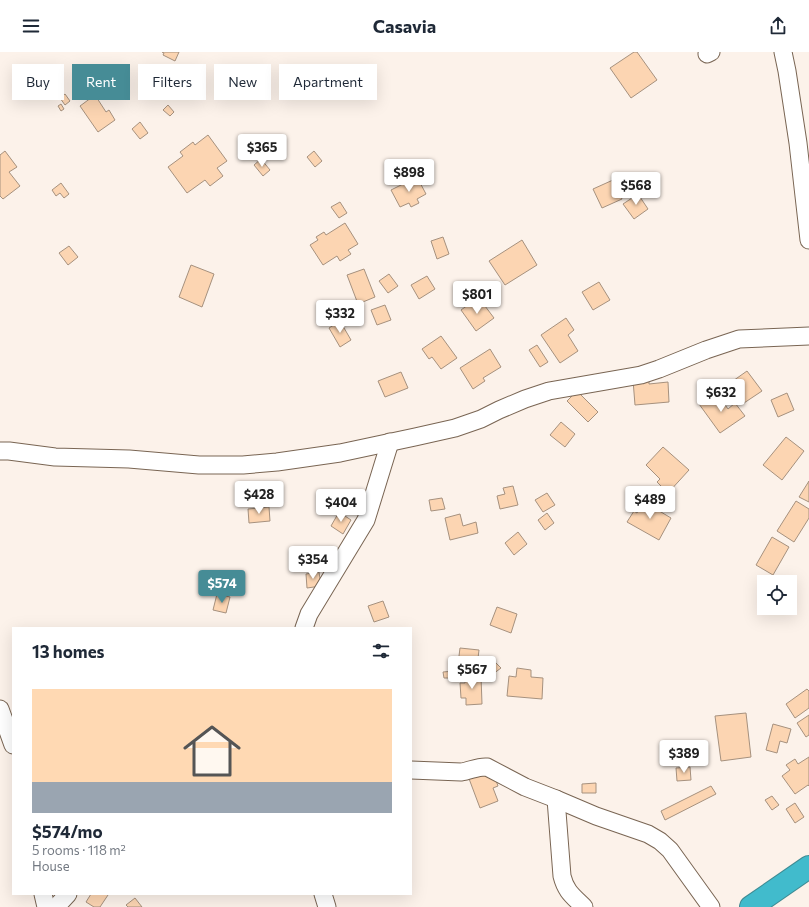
<!DOCTYPE html>
<html lang="en">
<head>
<meta charset="utf-8">
<style>
  :root { --surface:#fff; --page:#f2f2f3; --text:#1f2937; --muted:#747a83; --accent:#468c96 }
  body { margin:0; font-family:Commissioner,sans-serif; background:var(--page); color:var(--text); height:100vh; display:flex; flex-direction:column; font-size:15px; white-space:nowrap }
  * { box-sizing:border-box; margin:0 }
  p { font-size:13px; color:var(--muted) }
  .icon { flex:none; width:22px; height:22px; fill:none; stroke:currentColor; stroke-width:2; stroke-linecap:round; stroke-linejoin:round }
  .map { position:relative; flex:1; overflow:hidden }
  .details { position:absolute; left:12px; top:575px; width:400px; height:268px; display:flex; flex-direction:column; background:var(--surface); border-radius:0px; box-shadow:0 4px 16px #0002 }
  .details>* { flex:none }
  .hud { position:absolute; left:12px; top:12px; width:400px; height:36px; display:flex; gap:8px }
  .tools { position:absolute; left:757px; top:523px; display:grid; gap:8px }
  .tools a { display:grid; place-items:center; width:40px; height:40px; border-radius:0px; background:var(--surface); box-shadow:0 4px 16px #0002; font-size:20px }
  .price { position:absolute; translate:-50% -34px; padding:0 9px; border-radius:4px; background:#fff; color:#222; font-size:13px; line-height:26px; filter:drop-shadow(0 1px 2px #0008) }
  .price::after { content:''; position:absolute; left:50%; top:24px; width:12px; height:9px; margin-left:-6px; background:inherit; clip-path:polygon(0 0,100% 0,50% 100%) }
  .price.active { background:var(--accent); color:#fff }
  ul { padding:0; list-style:none }
  li { display:grid; align-content:center; gap:8px; height:212px; padding:0 20px }
  li span { display:grid; place-items:center; height:124px; border-radius:0px; color:#555 }
  li>.icon { margin-inline-start:auto }
  span .icon { width:72px; height:72px; fill:#fffc; stroke-width:1 }
  li b { font-size:17px }
  h2 { display:flex; justify-content:space-between; align-items:center; height:48px; padding:0 20px; font-size:17px }
  .pill { padding:0 14px; border-radius:0px; background:var(--surface); box-shadow:0 4px 16px #0002; font-size:14px; line-height:36px }
  .pill.active { background:var(--accent); color:#fff }
  header { display:flex; justify-content:space-between; align-items:center; height:52px; padding:0 20px; background:var(--surface); font-size:18px; font-weight:700 }
  .map>svg:first-child { display:block }
  .building { fill:#fcd5b2; stroke:#a6917e }
  .lines { fill:none; stroke-linecap:round; stroke-linejoin:round }
  .street-casing { stroke:#796553; stroke-width:19 }
  .highway-casing { stroke:#3f8b93; stroke-width:24 }
  .street { stroke:#fff; stroke-width:17 }
  .highway { stroke:#41bbcc; stroke-width:22 }
</style>
</head>
<body>
<header><svg class="icon" aria-label="menu" viewBox="0 0 24 24"><path d="M4 6h16M4 12h16M4 18h16"/></svg>Casavia<svg class="icon" aria-label="share" viewBox="0 0 24 24"><path d="M12 15V3M7 8l5-5 5 5M5 13v7h14v-7"/></svg></header>
<div class="map">
<svg width="809" height="855" viewBox="0 0 809 855">
  <rect width="100%" height="100%" fill="#fcf2ea"/>
  <g class="building">
    <path d="M162,0h17l-4,9 -12,-6 1,-2z"/>
    <path d="M634,0h3l20,28 -26,18 -21,-30z"/>
    <path d="M65,42l5,7 -5,4 -5,-7z"/>
    <path d="M95,43l11,17 3,-2 6,10 -17,12 -18,-26z"/>
    <path d="M61,52l3,5 -3,2 -3,-5z"/>
    <path d="M168,53l6,7 -4,4 -7,-6z"/>
    <path d="M140,70l8,11 -8,6 -8,-10z"/>
    <path d="M208,83l19,26 -10,7 6,8 -13,10 -5,-6 -18,13 -19,-26 15,-11 -3,-4 13,-10 2,3z"/>
    <path d="M5,99l12,16 -8,5 11,14 -17,13 -3,-3v-41z"/>
    <path d="M314,99l8,10 -7,6 -8,-10z"/>
    <path d="M261,107l9,11 -7,6 -9,-11z"/>
    <path d="M417,125l9,17 -9,5 2,4 -8,4 -2,-4 -9,4 -9,-17z"/>
    <path d="M613,128l9,19 -20,9 -9,-19z"/>
    <path d="M61,131l8,11 -5,4 -4,-5 -4,3 -4,-6z"/>
    <path d="M638,142l10,15 -14,10 -11,-15z"/>
    <path d="M340,150l7,11 -8,5 -8,-11z"/>
    <path d="M345,171l13,21 -10,6 3,4 -11,7 -3,-5 -14,9 -13,-20 8,-5 -2,-3 8,-5 2,3z"/>
    <path d="M443,185l6,17 -12,5 -6,-18z"/>
    <path d="M522,188l15,25 -32,20 -16,-24z"/>
    <path d="M69,194l9,11 -10,8 -9,-12z"/>
    <path d="M191,213l23,9 -12,33 -23,-10z"/>
    <path d="M364,217l11,28 -17,7 -11,-29z"/>
    <path d="M389,222l9,12 -10,7 -9,-12z"/>
    <path d="M427,224l8,13 -16,10 -8,-14z"/>
    <path d="M599,230l11,18 -17,10 -11,-18z"/>
    <path d="M472,250l3,5 7,-5 12,16 -18,13 -15,-21z"/>
    <path d="M385,253l6,15 -14,5 -6,-15z"/>
    <path d="M566,266l8,12 -6,5 10,16 -18,12 -19,-28z"/>
    <path d="M340,269l11,19 -11,7 -11,-19z"/>
    <path d="M441,284l16,22 -16,11 -9,-12 -3,2 -7,-10z"/>
    <path d="M537,293l11,17 -8,5 -11,-17z"/>
    <path d="M490,297l11,18 -18,11 2,3 -12,8 -13,-21z"/>
    <path d="M747,319l15,20 -18,12 -14,-20z"/>
    <path d="M401,320l7,16 -23,9 -7,-16z"/>
    <path d="M649,326v6l19,-2 1,20 -34,3 -2,-25z"/>
    <path d="M577,339l21,21 -10,10 -21,-21z"/>
    <path d="M716,340l12,17 7,-6 10,13 -25,17 -21,-29z"/>
    <path d="M787,341l7,17 -16,7 -7,-17z"/>
    <path d="M561,370l14,12 -10,13 -15,-12z"/>
    <path d="M786,385l18,14 -22,29 -19,-15z"/>
    <path d="M663,395l26,23 -21,23 -11,-11 3,-3 -14,-14z"/>
    <path d="M809,429v21l-10,-5z"/>
    <path d="M513,434l5,19 -18,4 -3,-13 8,-2 -2,-6z"/>
    <path d="M547,441l8,12 -12,7 -8,-12z"/>
    <path d="M442,446l3,11 -14,2 -2,-11z"/>
    <path d="M645,447l13,7 -2,3 15,9 -12,22 -32,-18 7,-11 3,2z"/>
    <path d="M796,449l13,8v9l-15,24 -17,-11z"/>
    <path d="M269,455l1,14 -21,2 -1,-14z"/>
    <path d="M339,460l12,8 -8,14 -12,-8z"/>
    <path d="M547,461l7,10 -9,7 -7,-10z"/>
    <path d="M460,462l3,12 13,-4 2,11 -28,7 -5,-22z"/>
    <path d="M518,480l9,12 -13,11 -9,-12z"/>
    <path d="M772,485l17,10 -16,28 -17,-10z"/>
    <path d="M319,520l2,14 -14,2 -1,-14z"/>
    <path d="M217,542l13,3 -4,16 -13,-3z"/>
    <path d="M383,549l6,16 -15,5 -6,-16z"/>
    <path d="M497,555l20,7 -6,19 -21,-8z"/>
    <path d="M460,596l19,2 -2,16 -19,-2z"/>
    <path d="M494,609l7,7 -8,6 -6,-7z"/>
    <path d="M517,616l14,2v7l12,1 -1,21 -35,-3 2,-20 7,1z"/>
    <path d="M454,619v7h-10l-1,-6z"/>
    <path d="M465,624h16l1,28 -16,1v-7h-5l-1,-15h5z"/>
    <path d="M807,637l2,2v17l-14,10 -9,-14z"/>
    <path d="M746,661l5,44 -30,4 -6,-45z"/>
    <path d="M809,663v20l-3,2 -9,-14z"/>
    <path d="M773,672l18,5 -4,14 -7,-2 -3,12 -11,-3z"/>
    <path d="M809,705v29l-1,-1 -13,9 -13,-18 8,-6 -4,-5 9,-6 3,5z"/>
    <path d="M690,715l1,13 -14,1 -1,-13z"/>
    <path d="M485,718l3,7 6,-2 4,11 -5,2 5,13 -18,7 -12,-32z"/>
    <path d="M596,731v10h-14v-9z"/>
    <path d="M711,734l5,8 -51,26 -4,-9z"/>
    <path d="M772,744l7,9 -7,5 -7,-10z"/>
    <path d="M795,751l9,14 -9,6 -9,-14z"/>
    <path d="M91,842h16l1,1 -8,12h-6l-8,-5z"/>
    <path d="M135,846l7,9h-14l-2,-2z"/>
  </g>
  <g class="lines">
    <defs>
      <g id="street">
        <path d="M783,0l4,19 11,72 11,97"/>
        <path d="M707,2l4,-2"/>
        <path d="M0,399h9l46,6 74,2 70,6h44l34,-3 63,-9 75,-16 40,-9 26,-9 18,-9 26,-11 24,-8 92,-16 18,-6 47,-19 33,-11 70,-3"/>
        <path d="M304,576l5,-14 57,-94 24,-78"/>
        <path d="M0,657l13,36"/>
        <path d="M411,718l50,2c9,-1 17,-6 26,-5l38,20 31,12 40,17 52,18 12,7 10,9 41,57"/>
        <path d="M556,747l6,77c4,16 11,20 22,31"/>
        <path d="M43,842l3,13"/>
        <path d="M323,842l4,13"/>
        <path d="M56,855l12,-13"/>
      </g>
      <path id="highway" d="M751,855l58,-40"/>
    </defs>
    <use href="#street" class="street-casing"/>
    <use href="#highway" class="highway-casing"/>
    <use href="#street" class="street"/>
    <use href="#highway" class="highway"/>
  </g>
</svg>
<div class="tools">
<a><svg class="icon" aria-label="locate" viewBox="0 0 24 24"><circle cx="12" cy="12" r="6"/><path d="M12 2v4M12 18v4M2 12h4M18 12h4"/></svg></a>
</div>
<b class="price" style="left:262px;top:116px">$365</b>
<b class="price" style="left:409px;top:141px">$898</b>
<b class="price" style="left:636px;top:154px">$568</b>
<b class="price" style="left:477px;top:263px">$801</b>
<b class="price" style="left:340px;top:282px">$332</b>
<b class="price" style="left:721px;top:361px">$632</b>
<b class="price" style="left:259px;top:463px">$428</b>
<b class="price" style="left:650px;top:468px">$489</b>
<b class="price" style="left:341px;top:471px">$404</b>
<b class="price" style="left:313px;top:528px">$354</b>
<b class="price active" style="left:222px;top:552px">$574</b>
<b class="price" style="left:472px;top:638px">$567</b>
<b class="price" style="left:684px;top:722px">$389</b>
<div class="hud">
<a class="pill">Buy</a>
<a class="pill active">Rent</a>
<a class="pill">Filters</a>
<a class="pill">New</a>
<a class="pill">Apartment</a>
</div>
<section class="details">
<h2>13 homes<svg class="icon" aria-label="filters" viewBox="0 0 24 24"><path d="M4 7h16M4 17h16"/><circle cx="9" cy="7" r="2"/><circle cx="15" cy="17" r="2"/></svg></h2>
<ul>
<li><span style="background:linear-gradient(#ffd9b3 75%,#9aa5b1 0)"><svg class="icon" aria-label="home" viewBox="0 0 24 24"><path d="M3 11l9-7 9 7M6 9v11h12V9"/></svg></span><div><b>$574/mo</b><p>5 rooms · 118 m²</p><p>House</p></div></li>
</ul>
</section>
</div>
</body>
</html>
